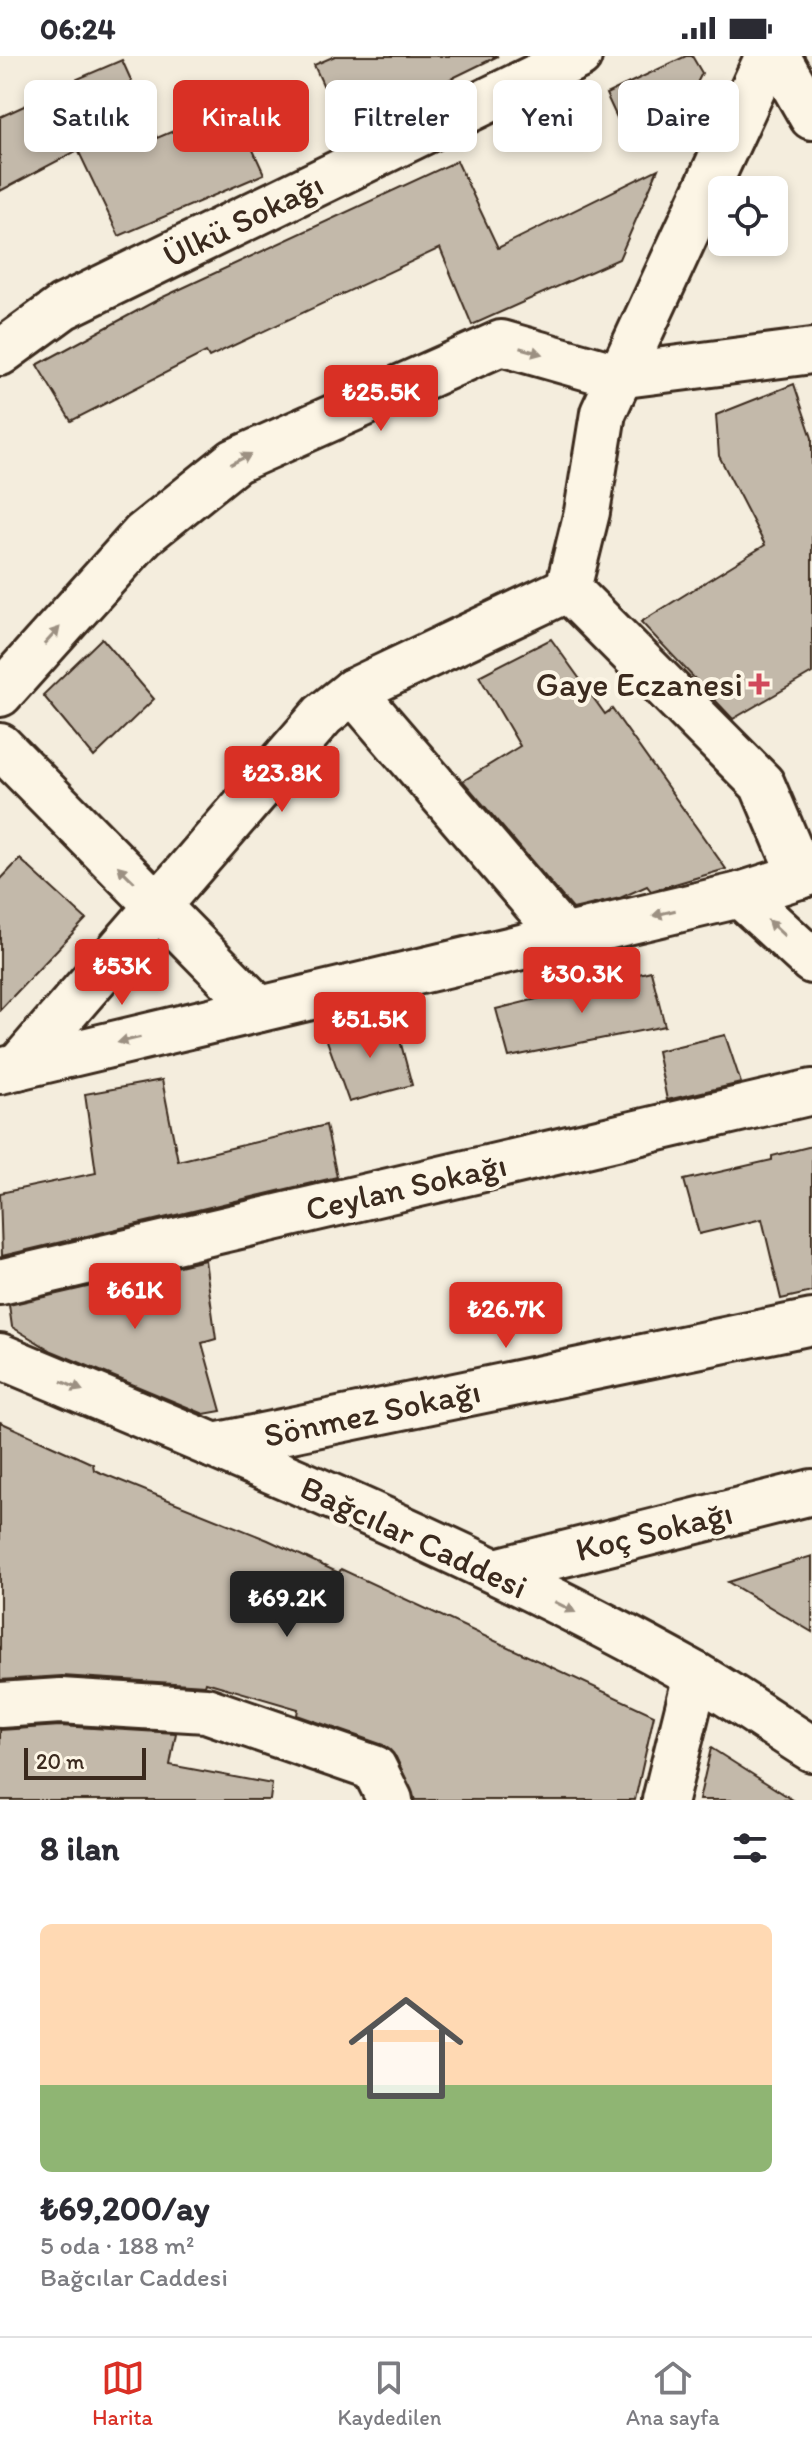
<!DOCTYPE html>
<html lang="tr">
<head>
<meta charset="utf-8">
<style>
  :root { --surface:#fff; --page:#f7f7f7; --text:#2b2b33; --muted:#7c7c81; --line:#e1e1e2; --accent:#d93025 }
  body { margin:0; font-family:Itim,sans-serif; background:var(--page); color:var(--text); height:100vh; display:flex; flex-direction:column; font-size:30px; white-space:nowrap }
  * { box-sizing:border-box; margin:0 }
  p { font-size:26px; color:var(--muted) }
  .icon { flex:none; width:44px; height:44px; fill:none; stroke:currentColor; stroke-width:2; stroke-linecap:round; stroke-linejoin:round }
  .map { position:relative; height:1744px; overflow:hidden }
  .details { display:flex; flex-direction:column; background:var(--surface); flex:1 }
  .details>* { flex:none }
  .top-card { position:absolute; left:24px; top:24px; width:764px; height:72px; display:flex; gap:16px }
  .fabs { position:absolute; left:708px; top:120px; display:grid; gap:16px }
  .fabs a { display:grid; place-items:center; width:80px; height:80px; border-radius:12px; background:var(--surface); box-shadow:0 4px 12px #0003; font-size:40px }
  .scale { position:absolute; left:24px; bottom:20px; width:122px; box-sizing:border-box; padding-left:8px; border:4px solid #3b2a1e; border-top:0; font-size:22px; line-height:28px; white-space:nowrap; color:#3b2a1e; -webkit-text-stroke:6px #fcf5e5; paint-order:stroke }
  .price { position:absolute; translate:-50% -68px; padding:0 18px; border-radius:8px; background:var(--accent); color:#fff; font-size:26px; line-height:52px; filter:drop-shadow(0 2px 4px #0008) }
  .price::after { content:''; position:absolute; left:50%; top:48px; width:24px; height:18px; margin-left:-12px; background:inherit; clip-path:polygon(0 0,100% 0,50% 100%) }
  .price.on { background:#222; color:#fff }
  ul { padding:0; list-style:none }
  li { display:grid; align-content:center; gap:16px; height:424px; padding:0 40px }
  li span { display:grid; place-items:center; height:248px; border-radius:12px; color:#555 }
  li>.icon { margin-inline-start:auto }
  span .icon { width:144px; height:144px; fill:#fffc; stroke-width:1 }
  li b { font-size:34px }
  h2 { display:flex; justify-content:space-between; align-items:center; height:96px; padding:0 40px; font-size:34px }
  .pill { padding:0 28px; border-radius:12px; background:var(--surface); box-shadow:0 4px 12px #0003; font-size:28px; line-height:72px }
  .pill.on { background:var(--accent); color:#fff }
  .status { display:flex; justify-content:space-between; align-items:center; height:56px; padding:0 40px; background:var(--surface); direction:ltr }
  .status svg { height:22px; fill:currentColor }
  .tabs { display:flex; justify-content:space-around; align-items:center; height:112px; border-top:2px solid var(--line); background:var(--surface); font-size:22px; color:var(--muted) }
  .tabs a { display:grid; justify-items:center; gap:4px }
  .tabs .on { color:var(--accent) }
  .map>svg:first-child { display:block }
  .building { fill:#c3b9aa; stroke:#3b2a1e; stroke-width:2 }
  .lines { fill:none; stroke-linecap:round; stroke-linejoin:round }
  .minor-casing { stroke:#3b2a1e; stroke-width:50 }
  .tertiary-casing { stroke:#3b2a1e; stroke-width:50 }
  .secondary-casing { stroke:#3b2a1e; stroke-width:50 }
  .minor { stroke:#fcf5e5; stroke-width:44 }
  .tertiary { stroke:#fcf5e5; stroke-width:44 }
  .secondary { stroke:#fcf5e5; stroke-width:44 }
  .oneway { fill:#9c9082 }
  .poi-dot { fill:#d1495b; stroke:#fcf5e5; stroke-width:3 }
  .labels { text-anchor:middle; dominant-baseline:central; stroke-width:8; stroke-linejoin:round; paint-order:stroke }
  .street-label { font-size:34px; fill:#3b2a1e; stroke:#fcf5e5 }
  .poi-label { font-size:34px; fill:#3b2a1e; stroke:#fcf5e5; text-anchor:end }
</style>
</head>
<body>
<div class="status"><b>06:24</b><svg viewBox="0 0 49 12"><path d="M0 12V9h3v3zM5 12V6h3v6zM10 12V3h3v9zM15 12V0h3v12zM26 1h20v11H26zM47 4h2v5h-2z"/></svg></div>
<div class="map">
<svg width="812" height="1744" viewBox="0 0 812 1744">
  <rect width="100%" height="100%" fill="#f4eddd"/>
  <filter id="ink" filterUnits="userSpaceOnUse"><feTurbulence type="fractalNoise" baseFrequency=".0125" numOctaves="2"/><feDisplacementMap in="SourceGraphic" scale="16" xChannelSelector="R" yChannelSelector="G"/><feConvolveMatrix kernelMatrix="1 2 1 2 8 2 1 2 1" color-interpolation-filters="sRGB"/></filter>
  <g filter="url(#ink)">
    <g class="building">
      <path d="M335,0h163l-154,75 -30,-66z"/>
      <path d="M686,0h6l10,17 -28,56 -43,19 -25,-54z"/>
      <path d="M122,4l35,78 76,-32 31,68 -145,62 -41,-86 -78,41v-74l55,-25 -1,-3z"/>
      <path d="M457,105l41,87 160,-79 -39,90 -147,66 -32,-77 -231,109 -3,-5 -135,69 -34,-56 124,-67z"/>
      <path d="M794,328l18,54v235l-79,46 -92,-97 124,-77 -46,-89 -3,-41z"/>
      <path d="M102,582l52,61 -60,58 -51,-62z"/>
      <path d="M551,583l54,75 7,-5 114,160 -75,22 -4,-5 -27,12 -47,11 -110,-128 57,-35 -41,-70z"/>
      <path d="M20,803l66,60 -86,91v-130z"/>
      <path d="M651,915l14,55 -156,31 -13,-48z"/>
      <path d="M394,962l18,67 -63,17 -24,-67z"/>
      <path d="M725,979l16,48 -74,17 -10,-49z"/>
      <path d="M162,1024l16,81 148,-36 11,52 -335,79 -2,-63 96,-20 -11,-79z"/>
      <path d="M812,1090v146l-31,7 -19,-80 -63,15 -15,-54 88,-20v-4z"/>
      <path d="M205,1204l11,79 -14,4 19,68 -17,3 -152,-63 -40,-24 -3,-22z"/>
      <path d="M0,1366l93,42 1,6 174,70 71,33 2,-4 313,146 -19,85h-220l-19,-43 -13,-12 -86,-30 1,-6 -92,-27 -1,3 -143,-9 -62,4z"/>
      <path d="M812,1500v76l-84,-50z"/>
      <path d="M60,1670l116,7 -6,32 102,19 -2,16h-270v-70z"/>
      <path d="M711,1692l82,52h-94z"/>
    </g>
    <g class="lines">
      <defs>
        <g id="minor">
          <path d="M768,0l-165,357 -16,99 -19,77 194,195 39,92"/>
          <path d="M777,0l35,61"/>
          <path d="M0,297l63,-46 516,-251"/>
          <path d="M353,635l211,246"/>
          <path d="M0,690l259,263"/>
          <path d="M18,1011l305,-352 30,-24 215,-102"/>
          <path d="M0,1226l812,-190"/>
          <path d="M214,1390l598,-124"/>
          <path d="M496,1515l316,-79"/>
          <path d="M0,1649l60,-4 146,9 168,58 16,32"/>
        </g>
        <path id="tertiary" d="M665,1744l31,-125"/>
        <g id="secondary">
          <path d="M0,638l143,-159 92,-74 266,-118 116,33 195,-25"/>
          <path d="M740,839l72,66"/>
          <path d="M0,1015l740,-176 72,-23"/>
          <path d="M0,1300c234,98 472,194 694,318 41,23 79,51 118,75"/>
        </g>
      </defs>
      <use href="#minor" class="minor-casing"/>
      <use href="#tertiary" class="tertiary-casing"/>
      <use href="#secondary" class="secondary-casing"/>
      <use href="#minor" class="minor"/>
      <use href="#tertiary" class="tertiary"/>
      <use href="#secondary" class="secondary"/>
    </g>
    <defs><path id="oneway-solid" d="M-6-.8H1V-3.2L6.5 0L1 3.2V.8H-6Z" transform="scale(2)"/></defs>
    <g class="oneway">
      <use href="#oneway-solid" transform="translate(531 295) rotate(16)"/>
      <use href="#oneway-solid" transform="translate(241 403) rotate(-28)"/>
      <use href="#oneway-solid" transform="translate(52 580) rotate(-48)"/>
      <use href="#oneway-solid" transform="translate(126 818) rotate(-135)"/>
      <use href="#oneway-solid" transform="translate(664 857) rotate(167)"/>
      <use href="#oneway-solid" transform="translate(776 872) rotate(-137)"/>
      <use href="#oneway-solid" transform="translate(129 984) rotate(167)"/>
      <use href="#oneway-solid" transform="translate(72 1330) rotate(23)"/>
      <use href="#oneway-solid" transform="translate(565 1551) rotate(27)"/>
    </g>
  </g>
  <path class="poi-dot" d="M755 616h8v8h8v8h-8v8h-8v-8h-8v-8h8z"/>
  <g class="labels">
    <g class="street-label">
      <text transform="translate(243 164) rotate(-26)">Ülkü Sokağı</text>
      <text transform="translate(406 1131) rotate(-13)">Ceylan Sokağı</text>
      <text transform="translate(372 1357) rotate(-12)">Sönmez Sokağı</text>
      <text transform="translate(654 1475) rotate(-14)">Koç Sokağı</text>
      <text transform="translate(414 1481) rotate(25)">Bağcılar Caddesi</text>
    </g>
    <g class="poi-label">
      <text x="743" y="628">Gaye Eczanesi</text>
    </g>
  </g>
</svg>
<div class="fabs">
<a><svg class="icon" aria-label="locate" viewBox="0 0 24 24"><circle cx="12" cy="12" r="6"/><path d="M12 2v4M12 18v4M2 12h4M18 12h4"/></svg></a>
</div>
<div class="scale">20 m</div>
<b class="price" style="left:381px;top:377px">₺25.5K</b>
<b class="price" style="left:282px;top:758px">₺23.8K</b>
<b class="price" style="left:122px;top:951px">₺53K</b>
<b class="price" style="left:582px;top:959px">₺30.3K</b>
<b class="price" style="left:370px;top:1004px">₺51.5K</b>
<b class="price" style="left:135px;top:1275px">₺61K</b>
<b class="price" style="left:506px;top:1294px">₺26.7K</b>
<b class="price on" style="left:287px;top:1583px">₺69.2K</b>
<div class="top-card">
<a class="pill">Satılık</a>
<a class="pill on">Kiralık</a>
<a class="pill">Filtreler</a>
<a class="pill">Yeni</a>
<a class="pill">Daire</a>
</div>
</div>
<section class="details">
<h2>8 ilan<svg class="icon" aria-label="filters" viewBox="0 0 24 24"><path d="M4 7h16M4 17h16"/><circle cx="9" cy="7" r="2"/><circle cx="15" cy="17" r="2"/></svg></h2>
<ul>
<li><span style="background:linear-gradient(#ffd9b3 65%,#8fb573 0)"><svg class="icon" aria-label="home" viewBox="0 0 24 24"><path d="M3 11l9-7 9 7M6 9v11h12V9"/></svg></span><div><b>₺69,200/ay</b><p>5 oda · 188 m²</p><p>Bağcılar Caddesi</p></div></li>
</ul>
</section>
<nav class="tabs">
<a class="on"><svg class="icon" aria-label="map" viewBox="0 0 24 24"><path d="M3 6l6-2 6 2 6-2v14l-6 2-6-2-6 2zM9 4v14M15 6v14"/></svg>Harita</a>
<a><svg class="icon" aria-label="saved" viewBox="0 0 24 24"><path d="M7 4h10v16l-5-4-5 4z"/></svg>Kaydedilen</a>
<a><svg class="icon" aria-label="home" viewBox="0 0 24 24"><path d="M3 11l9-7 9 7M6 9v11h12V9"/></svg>Ana sayfa</a>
</nav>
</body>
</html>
